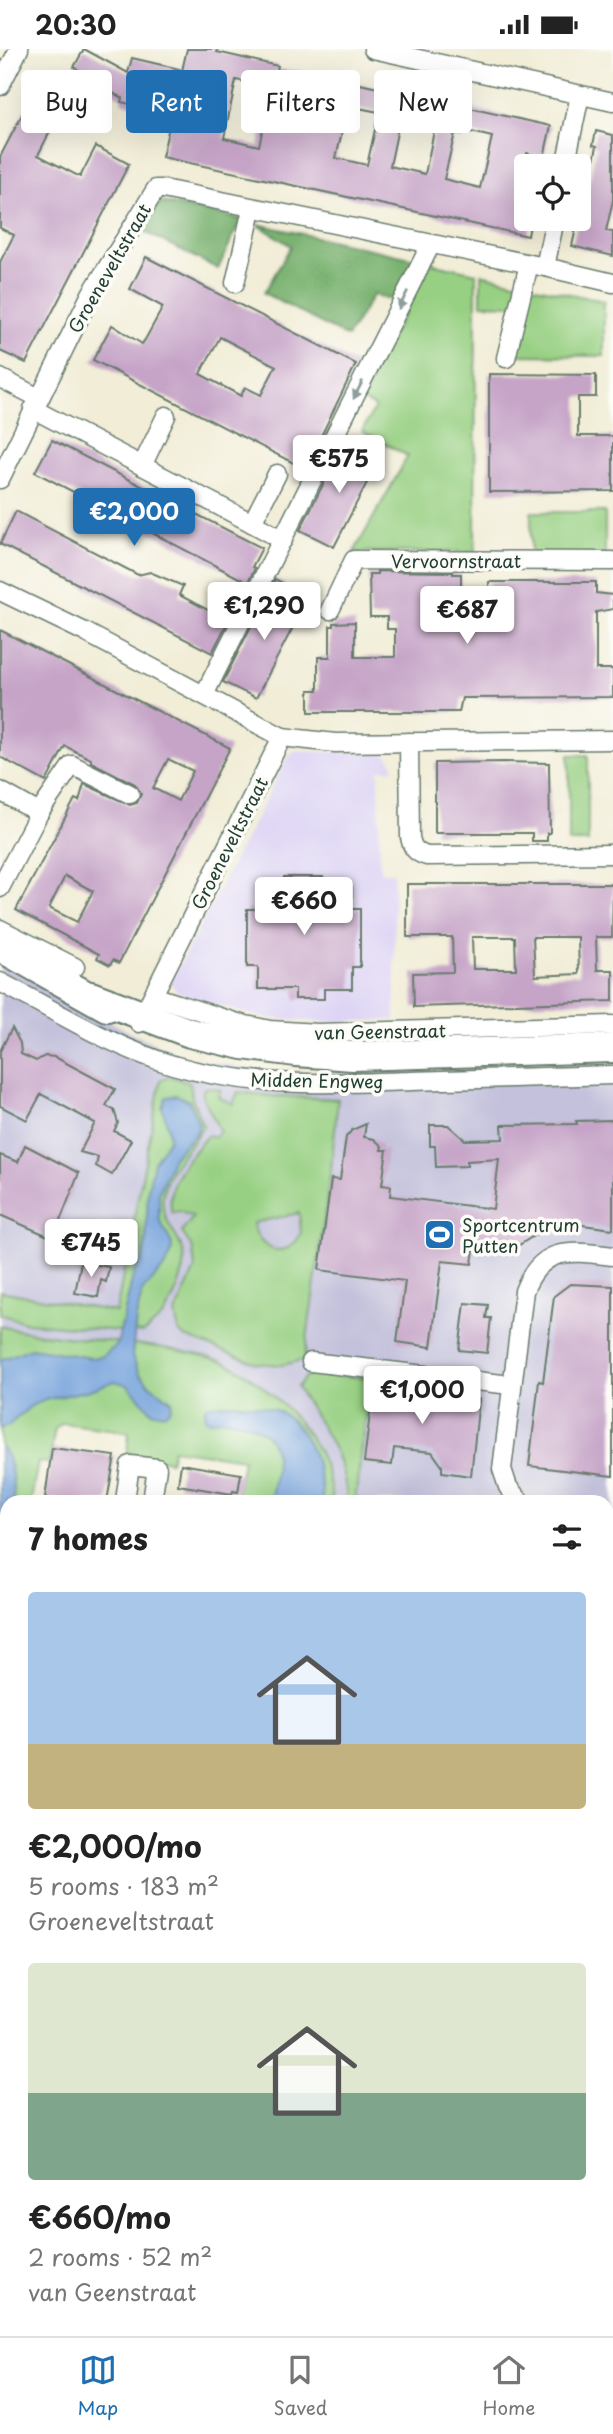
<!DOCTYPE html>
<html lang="en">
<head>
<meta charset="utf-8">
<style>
  :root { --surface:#fff; --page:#f6f6f6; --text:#222; --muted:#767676; --line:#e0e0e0; --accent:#1f6fb2 }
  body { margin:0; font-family:"Playpen Sans",sans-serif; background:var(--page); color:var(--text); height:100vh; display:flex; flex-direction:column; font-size:26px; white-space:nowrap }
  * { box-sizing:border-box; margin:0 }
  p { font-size:23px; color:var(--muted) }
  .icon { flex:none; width:38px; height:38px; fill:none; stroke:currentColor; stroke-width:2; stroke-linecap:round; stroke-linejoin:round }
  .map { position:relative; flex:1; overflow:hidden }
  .panel { position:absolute; left:0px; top:1446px; width:614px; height:842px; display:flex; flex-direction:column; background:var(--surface); border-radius:21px 21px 0 0; box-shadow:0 7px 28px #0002 }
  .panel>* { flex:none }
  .banner { position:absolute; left:21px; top:21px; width:572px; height:63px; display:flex; gap:14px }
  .tools { position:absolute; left:514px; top:105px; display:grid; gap:14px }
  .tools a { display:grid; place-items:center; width:77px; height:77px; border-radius:7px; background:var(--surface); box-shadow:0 7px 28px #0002; font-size:35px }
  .price { position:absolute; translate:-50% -60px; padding:0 16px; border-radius:7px; background:#fff; color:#222; font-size:23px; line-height:46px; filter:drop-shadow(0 2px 4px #0008) }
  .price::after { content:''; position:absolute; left:50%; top:42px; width:21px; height:16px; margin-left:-10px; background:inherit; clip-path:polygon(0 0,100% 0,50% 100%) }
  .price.selected { background:var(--accent); color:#fff }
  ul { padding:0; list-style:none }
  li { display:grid; align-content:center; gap:14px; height:371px; padding:0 28px }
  li span { display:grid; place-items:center; height:217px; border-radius:7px; color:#555 }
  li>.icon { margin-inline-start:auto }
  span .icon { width:126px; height:126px; fill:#fffc; stroke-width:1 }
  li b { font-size:30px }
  h2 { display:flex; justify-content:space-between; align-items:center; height:84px; padding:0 28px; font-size:30px }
  .chip { padding:0 24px; border-radius:7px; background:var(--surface); box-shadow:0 7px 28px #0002; font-size:24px; line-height:63px }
  .chip.selected { background:var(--accent); color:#fff }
  .status { display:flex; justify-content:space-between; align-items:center; height:49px; padding:0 35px; background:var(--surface); direction:ltr }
  .status svg { height:19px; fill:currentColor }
  .dock { display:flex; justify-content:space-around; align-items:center; height:98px; border-top:2px solid var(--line); background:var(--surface); font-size:19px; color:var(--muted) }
  .dock a { display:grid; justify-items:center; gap:4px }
  .dock .selected { color:var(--accent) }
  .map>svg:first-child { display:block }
  .built { fill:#ded5f5 }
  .industrial { fill:#c3c1db }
  .green { fill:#98d083; stroke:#5c865c; stroke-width:2; fill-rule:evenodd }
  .forest { fill:#7ab271; stroke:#4c7852; stroke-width:2 }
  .water { fill:#73a1db; stroke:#496f88; stroke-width:2 }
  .building { fill:#c6a4c8; fill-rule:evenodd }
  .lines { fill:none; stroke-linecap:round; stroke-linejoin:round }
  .street-casing { stroke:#687b6d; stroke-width:21 }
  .primary-casing { stroke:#687b6d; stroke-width:32 }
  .street { stroke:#fff; stroke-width:18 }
  .primary { stroke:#fff; stroke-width:28 }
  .oneway { fill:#8f9e9a }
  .labels { text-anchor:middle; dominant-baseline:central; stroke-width:7; stroke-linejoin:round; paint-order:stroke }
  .street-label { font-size:18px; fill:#1f3d34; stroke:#fdfcf7 }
  .poi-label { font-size:18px; fill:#1f3d34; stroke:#fdfcf7; text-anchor:start }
</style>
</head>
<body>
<div class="status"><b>20:30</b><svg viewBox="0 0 49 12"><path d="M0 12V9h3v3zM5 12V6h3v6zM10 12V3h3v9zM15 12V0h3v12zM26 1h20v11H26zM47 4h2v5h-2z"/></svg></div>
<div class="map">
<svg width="613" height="2287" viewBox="0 0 613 2287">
  <rect width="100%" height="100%" fill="#fdfcf7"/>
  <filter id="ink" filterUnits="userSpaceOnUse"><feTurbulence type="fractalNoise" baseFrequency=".0143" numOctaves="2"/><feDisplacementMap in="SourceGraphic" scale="14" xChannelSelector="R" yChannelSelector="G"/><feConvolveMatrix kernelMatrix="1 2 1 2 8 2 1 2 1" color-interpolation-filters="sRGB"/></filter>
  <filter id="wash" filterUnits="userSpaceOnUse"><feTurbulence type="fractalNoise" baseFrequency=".00686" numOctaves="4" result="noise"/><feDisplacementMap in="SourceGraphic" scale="28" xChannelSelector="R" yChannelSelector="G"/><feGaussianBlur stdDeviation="1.57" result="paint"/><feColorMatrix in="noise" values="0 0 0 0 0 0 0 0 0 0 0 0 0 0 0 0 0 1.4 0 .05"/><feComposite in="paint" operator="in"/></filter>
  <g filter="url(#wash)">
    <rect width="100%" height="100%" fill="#f1edd7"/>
    <path class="built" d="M296,702l86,3 6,2 4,6 2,7 -15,1 1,102h14l1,148 -73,2 -59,-4 -67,-19 -20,-8 -4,-7v-4l115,-222z"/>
    <path class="industrial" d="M0,914l132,70 51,24 72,13 87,3 271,-6v637l-6,-1v-202h-364l6,-43 -7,-10 -182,-29 -53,82 -7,109z"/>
    <g class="green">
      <path d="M431,214l45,10 -1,279h-121l54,-96 -46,-25 13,-24 -16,-9z"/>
      <path d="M481,225l38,9 -5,22 -33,-1z"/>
      <path d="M531,237l73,15v55l-88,-1z"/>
      <path d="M531,463h74v44l-74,1z"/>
      <rect x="569" y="706" width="19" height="87"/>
      <path d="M168,1027l22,7 2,15 11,28c-14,24 -37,41 -40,70 -3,22 12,35 20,54 6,15 -8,47 -17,61 -5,9 -15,15 -23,22l-116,-10 -27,-9v-23l116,21 45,-233h4z"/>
      <path d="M207,1038l14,3 -3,7 15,7 5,-12 34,4 66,3 -7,70 -27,191 -22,5 -26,-2 -71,-26 -6,-5 -4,-19 20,-44 -2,-20 -11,-17 11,-15 -14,-6 -7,2c-8,-31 16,-54 34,-76l3,-2 6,2 5,-6 -17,-34v-7zM299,1164l2,19c-11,29 -43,21 -48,-9z"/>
      <path d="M0,1277c57,14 117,13 175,24 16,3 36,6 52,13 22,10 41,28 59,45 26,26 44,56 46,93h-96l7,-42 -70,-10 -3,12 -43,-8 2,-21 -66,-9 -8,6 -6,34 -11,-1 -7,39h-24v109l-7,-1z"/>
      <path d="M316,1325l55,4 -16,123h-9c2,-43 -28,-78 -49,-114l9,-11z"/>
      <path d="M613,2020v267h-189l1,-7h182v-259z"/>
      <path d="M0,2084l7,1v195h48l-2,7h-53z"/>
    </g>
    <g class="forest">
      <path d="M162,153l79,17 -23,50 -75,-38 12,-23z"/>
      <path d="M257,175l154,34 1,5 -19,37 -20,-5 -26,42 -83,-44 27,-47z"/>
    </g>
    <g class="water">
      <path d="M176,1046l13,5 10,24 -2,8 -24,25 -14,36v26l13,25 -1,11 -7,13 -21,22 -7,28 -4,38 8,18 10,11 22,16 -2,9 -6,4 -13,-3 -23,-26 -13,-4 -25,9 -45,10 -14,6 -23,20 -8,3v-69l31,-12 61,10 11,-2 14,-11 15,-65 4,-12 6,-7 4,-20 2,-51 6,-28 15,-23 -1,-12 -6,-20 4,-10z"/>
      <path d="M235,1354c14,2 30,2 43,8 32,16 43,59 45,90h-53c7,-35 16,-67 -29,-79 -11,-3 -21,-4 -32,-1l-4,-3v-11l4,-2z"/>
      <path d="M0,1396c13,14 13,38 14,56h-7v33l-7,18z"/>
    </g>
    <g id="blocks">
      <g class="building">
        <path d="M84,0l44,24 4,-15 47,11 -21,41 -37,-8 1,-4 -26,-14 2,-3 -24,-14z"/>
        <path d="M187,0h31l-1,3 61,14 -1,4h19l255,56 -7,31 -17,-4v66h4l-3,17 -366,-79zM236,31l29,6 -2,8 7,1 -11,51 -35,-8zM348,57l31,6 -12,53 -31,-7zM407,76l27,6 -9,43 -35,-8 8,-38 8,2zM463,81l29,7 -12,51 -36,-9 11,-46 7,1z"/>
        <path d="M45,52l16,9 -23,45 42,22 16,-31 33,18 -103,199 -26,-12v-89l14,-27 -14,-7v-71l27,-52 13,6z"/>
        <path d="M596,82l17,4v65l-7,31 7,1v24l-41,-10 5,-22 5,1 5,-22v-12l10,-45 -4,-1z"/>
        <path d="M146,208l210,107 -51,105 -212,-109 19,-35 30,19 4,-6 17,-31 -33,-18zM220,288l56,29 -15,29 -16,-8 -4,9 -41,-22z"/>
        <path d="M489,325l107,1v22h-18v39h35v55l-124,1z"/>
        <path d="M52,391l210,108 -10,19 3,1 -43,85 -212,-109 16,-33 122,64 12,-3 33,14 -4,9 46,24 18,-39 -208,-108z"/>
        <path d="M344,394l34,18 -44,86 -34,-17z"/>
        <path d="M377,522l76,1v2h8v15h28v-7h107v11l17,2v14l-17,3v57h17v28l-151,1 -3,14h-150v-22h9v-33h12v-31h3v-3l22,-1v35h40v-28h-8v-12h-17l-1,-43h8z"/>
        <path d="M275,530l9,5 -4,10 24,12 -48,92 -33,-16z"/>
        <path d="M0,581l230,118 -111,215 -6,-3 -3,5 -13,-7 2,-4 -83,-44 59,-111 4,2 5,-17 46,21 7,-2 4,-9 -6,-10 -44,-22v-3l-26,-13 -19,36 -46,-25zM168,710l25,12 -15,30 -25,-13zM65,827l28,15 -16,31 -28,-14z"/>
        <path d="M504,713l45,1 1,70h-3v8h-15v-8h-97v-70z"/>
        <path d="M284,828h39v10h29v22h8v58h-8v22h-28v10h-29v-10h-37v-22h-11v-58h10v-22h27z"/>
        <path d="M407,835h206l-1,53h-16l1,33h16v31l-199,6 -1,-34 40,-1 -1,-35h-45zM472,888h43l1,32h-43zM533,888h45l1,37 -44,2z"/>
        <path d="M12,979l8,15 1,11 15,7 9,-5 10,1 60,32 -9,17 8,4 4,13 -4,8 17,9 -19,35 -16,-9 2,-9 -18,-5 15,-29 -54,-29 -14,26 -27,-14v-55z"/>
        <path d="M613,1071v109l-45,-6 -28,9 -24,15 -41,-5 -3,22 -30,-3 -11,86 -34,-5 8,-61 -86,-11 12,-91 9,1 6,-43 6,-7 14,-6 -2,13 10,2 8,7 -1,4h6l-5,35 9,1 -1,10 103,13 6,-50 -32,2v5l-31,1 -1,-21h-5v-21h18l17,15 38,-1 -1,-14 75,-1 -1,-3z"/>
        <path d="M25,1096l54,28 -25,63h-6l-48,-21v-60l18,7z"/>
        <path d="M81,1213l28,5 -3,15 -5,-2 -3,17 -23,-4z"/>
        <path d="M570,1235l43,2v190l-84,-10 10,-85 4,1 11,-86z"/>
        <path d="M465,1254l23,2 -2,13h5l-4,35 -28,-3z"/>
        <path d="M374,1332l70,8 -1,5 36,5 -8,77 -29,-4v-6l-10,-14 -38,-4 -2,17 -28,-3z"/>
        <path d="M52,1399l63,8 -8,45h-37l-25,-3z"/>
        <path d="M181,1415l60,10 -3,18 -5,-1 -1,3 -54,-9z"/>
      </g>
    </g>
  </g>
  <g filter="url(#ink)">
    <use href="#blocks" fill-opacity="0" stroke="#687b6d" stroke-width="2"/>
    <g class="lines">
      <defs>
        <g id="street">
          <path d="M373,0l240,53"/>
          <path d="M0,37l19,-37"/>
          <path d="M565,117l15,-71"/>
          <path d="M555,170l-10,48 68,16"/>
          <path d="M235,234l17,-74"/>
          <path d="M506,309l23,-94"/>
          <path d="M0,329l39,20"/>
          <path d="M33,360l219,114 25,-49"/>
          <path d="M142,417l24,-50"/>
          <path d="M0,430l91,-185 65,-105h7l382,78"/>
          <path d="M252,474l31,17"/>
          <path d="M0,542l85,41 197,105 -143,286"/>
          <path d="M330,561l24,-50 259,1"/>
          <path d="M204,646l227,-451"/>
          <path d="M282,688l53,6 278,-3"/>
          <path d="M409,693l1,95c2,11 6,16 17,19l186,-2"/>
          <path d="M0,742l39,22"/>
          <path d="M0,839l39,-75 33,-48 58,29"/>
          <path d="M0,880l75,38"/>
          <path d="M0,933c56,29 112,65 173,83 77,23 158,19 238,16 67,-2 135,-4 202,-6"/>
          <path d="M153,947l88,28 29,6 47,3 296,-8"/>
          <path d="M311,1313l200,23"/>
          <path d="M125,1452l5,-36 27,3 -5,33"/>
          <path d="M520,1452l-12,-14 -6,-18 22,-178c18,-46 47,-40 89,-35"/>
          <path d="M607,1470l6,1"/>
          <path d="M0,1568l7,1"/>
          <path d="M607,1655h6"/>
          <path d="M66,2287l2,-7"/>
        </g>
        <g id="primary">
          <path d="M0,898l107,60"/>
          <path d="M91,947l99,37 53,12 53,7 57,4 260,-8"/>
        </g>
      </defs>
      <use href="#street" class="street-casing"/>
      <use href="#primary" class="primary-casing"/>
      <use href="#street" class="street"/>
      <use href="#primary" class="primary"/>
    </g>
    <defs><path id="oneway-solid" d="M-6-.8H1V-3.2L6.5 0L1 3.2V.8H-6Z" transform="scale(1.75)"/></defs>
    <g class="oneway">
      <use href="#oneway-solid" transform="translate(403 251) rotate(117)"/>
      <use href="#oneway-solid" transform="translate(358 341) rotate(117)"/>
    </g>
  </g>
  <defs>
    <symbol id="stadium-square" viewBox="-11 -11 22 22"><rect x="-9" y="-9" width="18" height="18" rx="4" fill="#1f6fb2" stroke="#fdfcf7"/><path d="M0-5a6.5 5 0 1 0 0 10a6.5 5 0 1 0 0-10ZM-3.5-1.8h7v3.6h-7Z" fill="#fff"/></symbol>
  </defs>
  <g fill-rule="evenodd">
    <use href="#stadium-square" x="422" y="1168" width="35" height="35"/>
  </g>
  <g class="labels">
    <g class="street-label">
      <text transform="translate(109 219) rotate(-60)">Groeneveltstraat</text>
      <text x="456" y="511">Vervoornstraat</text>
      <text transform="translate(229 794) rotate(-63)">Groeneveltstraat</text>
      <text transform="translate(380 982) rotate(-1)">van Geenstraat</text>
      <text transform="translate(317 1031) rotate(1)">Midden Engweg</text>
    </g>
    <g class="poi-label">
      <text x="462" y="1175">Sportcentrum<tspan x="462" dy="21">Putten</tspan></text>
    </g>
  </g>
</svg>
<div class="tools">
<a><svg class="icon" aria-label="locate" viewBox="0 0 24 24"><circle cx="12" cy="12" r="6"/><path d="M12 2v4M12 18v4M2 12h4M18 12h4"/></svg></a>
</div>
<b class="price" style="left:339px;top:446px">€575</b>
<b class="price selected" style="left:134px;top:499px">€2,000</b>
<b class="price" style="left:264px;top:593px">€1,290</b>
<b class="price" style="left:467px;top:597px">€687</b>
<b class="price" style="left:304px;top:888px">€660</b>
<b class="price" style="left:91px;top:1230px">€745</b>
<b class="price" style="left:422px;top:1377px">€1,000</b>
<div class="banner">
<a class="chip">Buy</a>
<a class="chip selected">Rent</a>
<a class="chip">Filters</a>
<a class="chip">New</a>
</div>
<section class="panel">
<h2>7 homes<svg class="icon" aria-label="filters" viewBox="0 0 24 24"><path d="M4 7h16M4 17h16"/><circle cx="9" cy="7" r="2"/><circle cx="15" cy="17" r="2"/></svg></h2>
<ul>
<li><span style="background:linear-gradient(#a9c7e8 70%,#c2b280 0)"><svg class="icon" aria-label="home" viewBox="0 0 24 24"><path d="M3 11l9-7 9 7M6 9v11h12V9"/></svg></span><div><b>€2,000/mo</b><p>5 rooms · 183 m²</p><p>Groeneveltstraat</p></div></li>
<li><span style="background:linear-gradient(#dfe7d0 60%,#7fa58c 0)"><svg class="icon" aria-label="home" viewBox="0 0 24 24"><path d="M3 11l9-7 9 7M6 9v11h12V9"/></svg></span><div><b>€660/mo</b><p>2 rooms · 52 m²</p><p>van Geenstraat</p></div></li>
</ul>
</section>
</div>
<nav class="dock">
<a class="selected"><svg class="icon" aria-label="map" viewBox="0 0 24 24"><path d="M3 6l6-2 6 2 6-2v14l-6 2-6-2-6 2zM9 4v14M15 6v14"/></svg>Map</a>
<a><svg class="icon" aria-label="saved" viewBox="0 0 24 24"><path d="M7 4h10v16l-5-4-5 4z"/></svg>Saved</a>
<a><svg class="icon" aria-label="home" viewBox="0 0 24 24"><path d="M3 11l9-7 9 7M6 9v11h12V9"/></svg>Home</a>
</nav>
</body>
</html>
